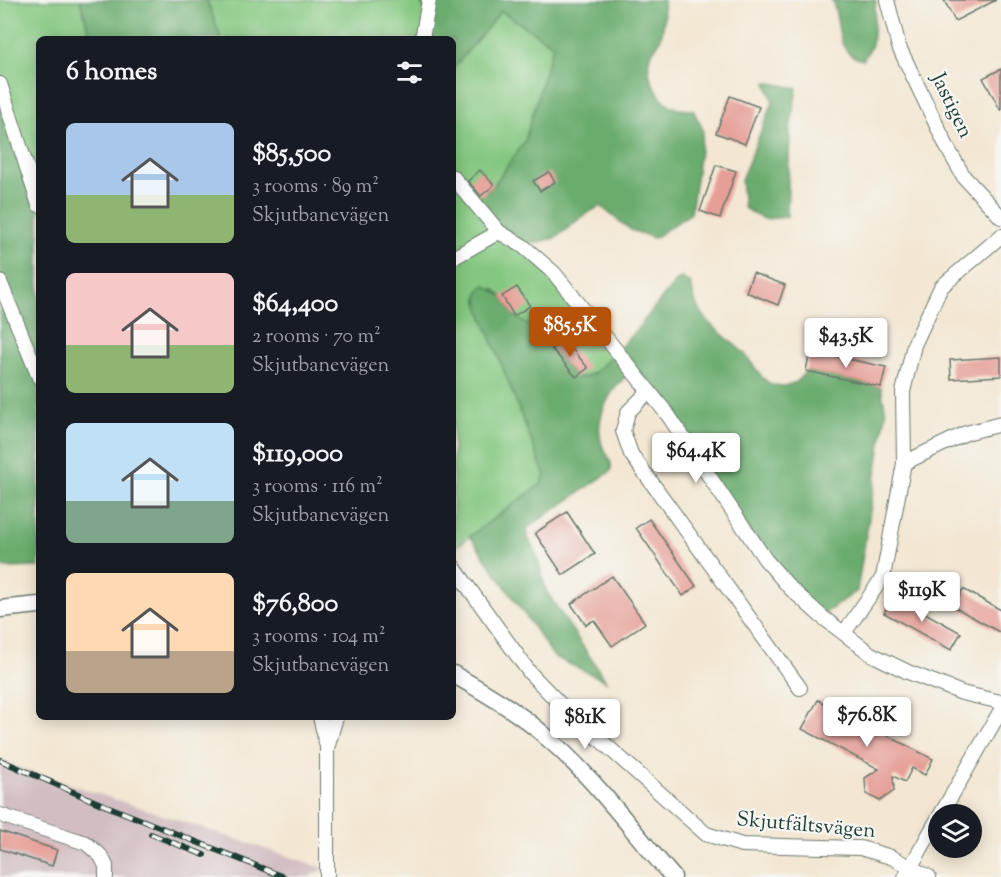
<!DOCTYPE html>
<html lang="en">
<head>
<meta charset="utf-8">
<style>
  :root { --surface:#171b24; --page:#20242c; --text:#f1f3f6; --muted:#9ea1a6; --accent:#b45309 }
  body { margin:0; font-family:"Sorts Mill Goudy",serif; background:var(--page); color:var(--text); height:100vh; display:flex; flex-direction:column; font-size:22px; white-space:nowrap }
  * { box-sizing:border-box; margin:0 }
  p { font-size:20px; color:var(--muted) }
  .icon { flex:none; width:33px; height:33px; fill:none; stroke:currentColor; stroke-width:2; stroke-linecap:round; stroke-linejoin:round }
  .map { position:relative; flex:1; overflow:hidden }
  .panel { position:absolute; left:36px; top:36px; width:420px; height:684px; display:flex; flex-direction:column; background:var(--surface); border-radius:9px; box-shadow:0 3px 15px #0003 }
  .panel>* { flex:none }
  .fabs { position:absolute; left:928px; top:804px; display:grid; gap:12px }
  .fabs a { display:grid; place-items:center; width:54px; height:54px; border-radius:50%; background:var(--surface); box-shadow:0 3px 15px #0003; font-size:30px }
  .price { position:absolute; translate:-50% -51px; padding:0 14px; border-radius:6px; background:#fff; color:#222; font-size:20px; line-height:39px; filter:drop-shadow(0 2px 3px #0008) }
  .price::after { content:''; position:absolute; left:50%; top:36px; width:18px; height:14px; margin-left:-9px; background:inherit; clip-path:polygon(0 0,100% 0,50% 100%) }
  .price.active { background:var(--accent); color:#fff }
  ul { padding:0; list-style:none }
  li { display:flex; align-items:center; gap:18px; height:150px; padding:0 30px }
  li span { display:grid; place-items:center; flex:none; width:168px; height:120px; border-radius:9px; color:#555 }
  li>.icon { margin-inline-start:auto }
  span .icon { width:72px; height:72px; fill:#fffc; stroke-width:1 }
  li b { font-size:26px }
  h2 { display:flex; justify-content:space-between; align-items:center; height:72px; padding:0 30px; font-size:26px }
  .map>svg:first-child { display:block }
  .industrial { fill:#d2bec2 }
  .green { fill:#84c780; stroke:#52825a; stroke-width:1.5 }
  .forest { fill:#6bac6e; stroke:#457451; stroke-width:1.5 }
  .building { fill:#e69f97 }
  .lines { fill:none; stroke-linecap:round; stroke-linejoin:round }
  .minor-casing { stroke:#69786c; stroke-width:16 }
  .major-casing { stroke:#69786c; stroke-width:19 }
  .minor { stroke:#fff; stroke-width:14 }
  .major { stroke:#fff; stroke-width:16 }
  .rail-casing { stroke:#1f3d34; stroke-width:6 }
  .rail { stroke:#f6f6f2; stroke-width:4; stroke-dasharray:11; stroke-linecap:butt }
  .labels { text-anchor:middle; dominant-baseline:central; stroke-width:4.5; stroke-linejoin:round; paint-order:stroke }
  .street-label { font-size:21px; fill:#1f3d34; stroke:#f6f6f2 }
</style>
</head>
<body>
<div class="map">
<svg width="1001" height="877" viewBox="0 0 1001 877">
  <rect width="100%" height="100%" fill="#f6f6f2"/>
  <filter id="ink" filterUnits="userSpaceOnUse"><feTurbulence type="fractalNoise" baseFrequency=".0167" numOctaves="2"/><feDisplacementMap in="SourceGraphic" scale="12" xChannelSelector="R" yChannelSelector="G"/><feConvolveMatrix kernelMatrix="1 2 1 2 8 2 1 2 1" color-interpolation-filters="sRGB"/></filter>
  <filter id="wash" filterUnits="userSpaceOnUse"><feTurbulence type="fractalNoise" baseFrequency=".008" numOctaves="4" result="noise"/><feDisplacementMap in="SourceGraphic" scale="24" xChannelSelector="R" yChannelSelector="G"/><feGaussianBlur stdDeviation="1.35" result="paint"/><feColorMatrix in="noise" values="0 0 0 0 0 0 0 0 0 0 0 0 0 0 0 0 0 1.4 0 .05"/><feComposite in="paint" operator="in"/></filter>
  <g filter="url(#wash)">
    <rect width="100%" height="100%" fill="#f3e7d3"/>
    <path class="industrial" d="M0,760l17,7 310,102 -15,5 -1,3h-311z"/>
    <g class="green">
      <path d="M0,0h80l11,39h-52v166l-39,-121z"/>
      <path d="M207,0h212l8,13 -5,26h-201z"/>
      <path d="M501,11l52,34 -28,96 -31,44 -15,13 44,48 90,109c-11,10 -21,24 -37,22l-46,-51 -16,-10 -12,-20 -8,-7 -17,9 7,22 61,156 -4,8 -88,65v-480z"/>
    </g>
    <g class="forest">
      <path d="M80,0h127l14,39h-130z"/>
      <path d="M419,0h244c1,14 2,29 -4,42 -3,6 -9,11 -10,17 -3,19 11,44 29,50 4,1 11,0 15,1l10,20 -12,83 -37,25 -23,-8 -31,-24 -14,8 -31,24 -32,8 -24,-14 -20,-34 15,-13 31,-44 28,-96 -52,-34 -48,58v-30h-31l5,-26z"/>
      <path d="M832,0h44l-4,45 -9,15c-30,-7 -21,-37 -31,-60z"/>
      <path d="M766,82l31,6 -7,42 -3,87 -24,2 -19,-11 -3,-28 32,-78z"/>
      <path d="M0,84l39,121v362l-35,1 -4,-7z"/>
      <path d="M681,278l9,5 6,21 12,18 36,31 18,24 9,8 13,1 13,-4 9,-11 75,16 5,26 -29,178 -36,25 -31,-28 -157,-217c-22,14 -40,48 -31,74 4,10 11,15 9,26l-85,58 2,9 9,18 9,35 60,90 -52,-24 -84,-121 71,-52 4,-8 -61,-156c-4,-12 -12,-27 1,-35l17,11 12,20 16,10 46,51 6,1 11,-4 20,-19 25,-27 36,-45z"/>
    </g>
    <g id="blocks">
      <g class="building">
        <path d="M944,0h52l-41,21z"/>
        <path d="M1001,69v42l-18,-33z"/>
        <path d="M730,96l29,11 -14,37 -29,-11z"/>
        <path d="M716,165l20,6 -16,47 -20,-7z"/>
        <path d="M480,170l14,15 -13,11 -13,-15z"/>
        <path d="M549,172l6,10 -15,9 -7,-10z"/>
        <path d="M753,273l32,12 -7,20 -32,-13z"/>
        <path d="M517,287l13,19 -16,10 -12,-20z"/>
        <path d="M564,339l24,29 -12,9 -24,-28z"/>
        <path d="M810,351l76,16 -5,20 -75,-16z"/>
        <path d="M1001,357v19l-50,3 -1,-19z"/>
        <path d="M567,512l28,42 -32,21 -28,-42z"/>
        <path d="M649,519l47,67 -13,10 -47,-68z"/>
        <path d="M612,576l33,47 -33,23 -18,-26 -8,5 -15,-21z"/>
        <path d="M963,589l38,21v23l-47,-26z"/>
        <path d="M893,595l68,38 -10,17 -67,-37z"/>
        <path d="M818,700l115,59 -8,16 -13,-7 -7,14 -12,-6 1,15 -14,10 -14,-7 -1,-16 14,-9 -77,-40z"/>
        <path d="M0,831l57,19 -5,16 -52,-17z"/>
      </g>
    </g>
  </g>
  <g filter="url(#ink)">
    <use href="#blocks" fill-opacity="0" stroke="#69786c" stroke-width="1.5"/>
    <g class="lines">
      <defs>
        <g id="minor">
          <path d="M887,0l12,47 49,102 16,28 37,40"/>
          <path d="M422,39l7,-39"/>
          <path d="M0,84l39,121"/>
          <path d="M453,177l46,55 24,14 31,27 114,142 97,144 25,29 31,28 50,38 37,18 54,21 39,9"/>
          <path d="M453,258l46,-26"/>
          <path d="M0,282l39,95"/>
          <path d="M649,391l-21,21 -5,19 8,23 169,234"/>
          <path d="M904,463l62,-30 35,-9"/>
          <path d="M453,566l77,107 32,33 144,128 36,11 118,3 31,9 38,20"/>
          <path d="M844,633l39,-56 21,-114 -1,-71 11,-47 27,-58 60,-51"/>
          <path d="M320,717l7,30v130"/>
          <path d="M328,745l8,-28"/>
          <path d="M941,814l60,-104"/>
          <path d="M0,815l86,28 15,13 5,10v11"/>
          <path d="M905,877l34,-60"/>
        </g>
        <g id="major">
          <path d="M0,609l39,-4"/>
          <path d="M453,674c31,18 64,37 91,61 49,41 87,95 129,142"/>
        </g>
      </defs>
      <use href="#minor" class="minor-casing"/>
      <use href="#major" class="major-casing"/>
      <use href="#minor" class="minor"/>
      <use href="#major" class="major"/>
      <defs>
        <g id="rail">
          <path d="M0,760l94,41 190,76"/>
          <path d="M151,834l53,21"/>
        </g>
      </defs>
      <use href="#rail" class="rail-casing"/>
      <use href="#rail" class="rail"/>
    </g>
  </g>
  <g class="labels">
    <g class="street-label">
      <text transform="translate(951 106) rotate(64)">Jastigen</text>
      <text transform="translate(806 826) rotate(5)">Skjutfältsvägen</text>
    </g>
  </g>
</svg>
<div class="fabs">
<a><svg class="icon" aria-label="layers" viewBox="0 0 24 24"><path d="M12 4l9 5-9 5-9-5zM3 14l9 5 9-5"/></svg></a>
</div>
<b class="price active" style="left:570px;top:358px">$85.5K</b>
<b class="price" style="left:846px;top:369px">$43.5K</b>
<b class="price" style="left:696px;top:484px">$64.4K</b>
<b class="price" style="left:922px;top:623px">$119K</b>
<b class="price" style="left:867px;top:748px">$76.8K</b>
<b class="price" style="left:585px;top:750px">$81K</b>
<section class="panel">
<h2>6 homes<svg class="icon" aria-label="filters" viewBox="0 0 24 24"><path d="M4 7h16M4 17h16"/><circle cx="9" cy="7" r="2"/><circle cx="15" cy="17" r="2"/></svg></h2>
<ul>
<li><span style="background:linear-gradient(#a9c7e8 60%,#8fb573 0)"><svg class="icon" aria-label="home" viewBox="0 0 24 24"><path d="M3 11l9-7 9 7M6 9v11h12V9"/></svg></span><div><b>$85,500</b><p>3 rooms · 89 m²</p><p>Skjutbanevägen</p></div></li>
<li><span style="background:linear-gradient(#f6c9c9 60%,#8fb573 0)"><svg class="icon" aria-label="home" viewBox="0 0 24 24"><path d="M3 11l9-7 9 7M6 9v11h12V9"/></svg></span><div><b>$64,400</b><p>2 rooms · 70 m²</p><p>Skjutbanevägen</p></div></li>
<li><span style="background:linear-gradient(#bfe0f5 65%,#7fa58c 0)"><svg class="icon" aria-label="home" viewBox="0 0 24 24"><path d="M3 11l9-7 9 7M6 9v11h12V9"/></svg></span><div><b>$119,000</b><p>3 rooms · 116 m²</p><p>Skjutbanevägen</p></div></li>
<li><span style="background:linear-gradient(#ffd9b3 65%,#b9a48a 0)"><svg class="icon" aria-label="home" viewBox="0 0 24 24"><path d="M3 11l9-7 9 7M6 9v11h12V9"/></svg></span><div><b>$76,800</b><p>3 rooms · 104 m²</p><p>Skjutbanevägen</p></div></li>
</ul>
</section>
</div>
</body>
</html>
